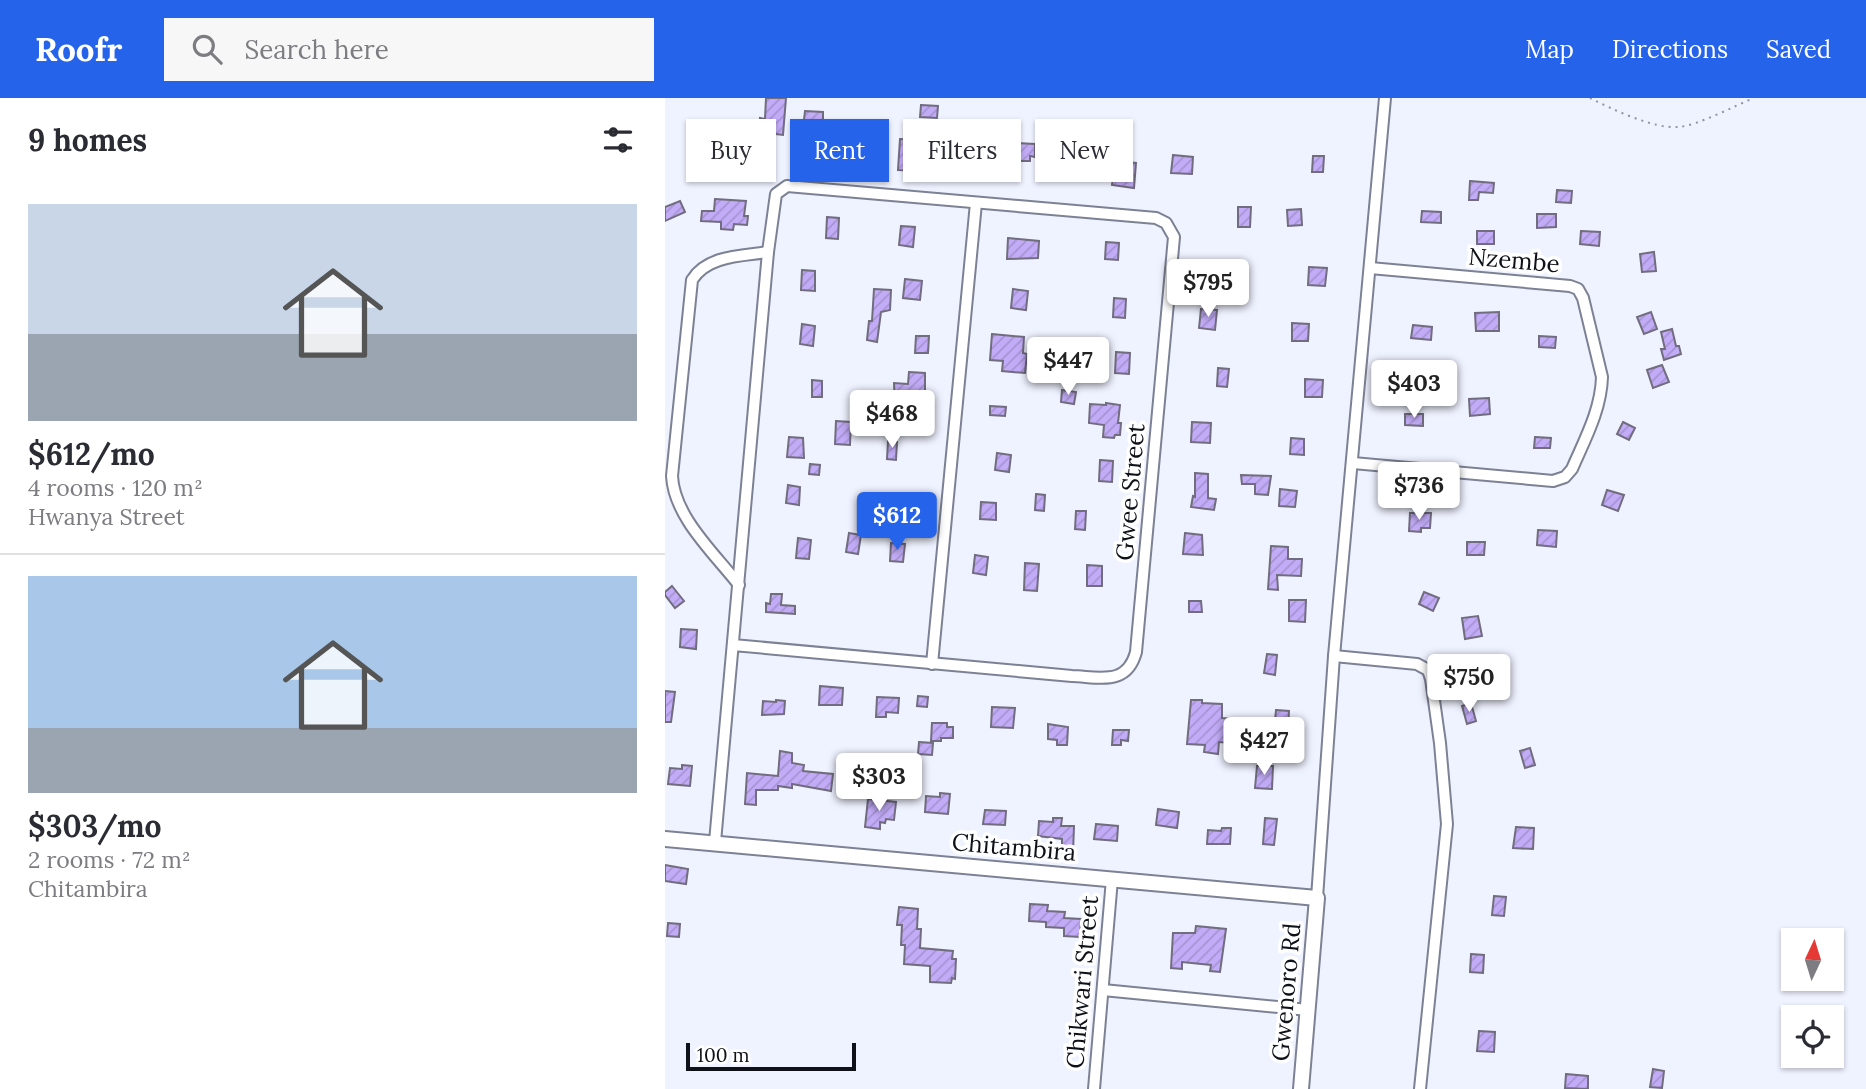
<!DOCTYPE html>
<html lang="en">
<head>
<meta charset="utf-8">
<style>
  :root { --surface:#fff; --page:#f7f7f7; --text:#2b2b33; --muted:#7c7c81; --line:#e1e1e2; --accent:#2563eb }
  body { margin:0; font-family:Lora,serif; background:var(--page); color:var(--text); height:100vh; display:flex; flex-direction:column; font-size:26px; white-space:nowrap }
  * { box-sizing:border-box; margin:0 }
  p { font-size:23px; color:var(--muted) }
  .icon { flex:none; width:38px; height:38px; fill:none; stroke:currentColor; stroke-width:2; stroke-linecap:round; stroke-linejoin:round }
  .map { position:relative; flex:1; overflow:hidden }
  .details { display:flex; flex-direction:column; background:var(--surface); width:665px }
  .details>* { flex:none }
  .guide { position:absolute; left:21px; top:21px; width:665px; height:63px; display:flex; gap:14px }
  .needle { width:46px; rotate:4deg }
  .buttons { position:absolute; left:1116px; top:830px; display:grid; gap:14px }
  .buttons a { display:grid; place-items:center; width:63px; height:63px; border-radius:0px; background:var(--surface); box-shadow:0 2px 5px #0004; font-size:35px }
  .scale { position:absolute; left:21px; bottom:18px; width:170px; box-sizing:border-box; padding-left:7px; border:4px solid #0f1118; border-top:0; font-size:19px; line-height:24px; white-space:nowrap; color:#0f1118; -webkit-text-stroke:5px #fff; paint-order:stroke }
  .price { position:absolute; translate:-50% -60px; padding:0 16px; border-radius:7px; background:#fff; color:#222; font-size:23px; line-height:46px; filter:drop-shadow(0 2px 4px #0008) }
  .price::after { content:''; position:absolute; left:50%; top:42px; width:21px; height:16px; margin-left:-10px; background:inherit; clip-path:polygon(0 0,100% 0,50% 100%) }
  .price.selected { background:var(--accent); color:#fff }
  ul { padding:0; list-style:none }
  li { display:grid; align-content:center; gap:14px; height:371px; padding:0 28px }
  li+li { border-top:2px solid var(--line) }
  li span { display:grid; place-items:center; height:217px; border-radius:0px; color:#555 }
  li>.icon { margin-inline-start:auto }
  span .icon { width:126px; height:126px; fill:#fffc; stroke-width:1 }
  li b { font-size:30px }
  h2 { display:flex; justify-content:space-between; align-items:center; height:84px; padding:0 28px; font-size:30px }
  .tag { padding:0 24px; border-radius:0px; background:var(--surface); box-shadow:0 2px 5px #0004; font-size:24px; line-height:63px }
  .tag.selected { background:var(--accent); color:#fff }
  header { display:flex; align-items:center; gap:42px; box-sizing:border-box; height:98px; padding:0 35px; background:var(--accent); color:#fff }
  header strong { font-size:33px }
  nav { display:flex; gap:38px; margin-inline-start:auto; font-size:24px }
  .search { width:490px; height:63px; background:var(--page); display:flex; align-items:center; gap:18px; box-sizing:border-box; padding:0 24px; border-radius:0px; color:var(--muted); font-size:26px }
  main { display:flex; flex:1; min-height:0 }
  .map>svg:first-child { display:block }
  .building { fill:url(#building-hatch); stroke:#716c7e; stroke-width:2 }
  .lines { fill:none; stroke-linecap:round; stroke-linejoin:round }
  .street-casing { stroke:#7c8194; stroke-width:14 }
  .secondary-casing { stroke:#7c8194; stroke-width:18 }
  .path { stroke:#91949e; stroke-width:2; stroke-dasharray:2 5; stroke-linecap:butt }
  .street { stroke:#fff; stroke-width:10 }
  .secondary { stroke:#fff; stroke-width:14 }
  .labels { text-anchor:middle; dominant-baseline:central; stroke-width:7; stroke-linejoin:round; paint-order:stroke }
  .street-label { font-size:24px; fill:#0f1118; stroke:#fff }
</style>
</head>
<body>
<header>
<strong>Roofr</strong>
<div class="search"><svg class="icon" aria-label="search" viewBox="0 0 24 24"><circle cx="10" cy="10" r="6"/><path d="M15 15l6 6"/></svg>Search here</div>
<nav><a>Map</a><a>Directions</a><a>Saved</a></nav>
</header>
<main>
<section class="details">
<h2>9 homes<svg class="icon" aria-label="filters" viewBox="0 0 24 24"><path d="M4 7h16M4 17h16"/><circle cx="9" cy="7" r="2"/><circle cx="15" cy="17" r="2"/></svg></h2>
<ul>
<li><span style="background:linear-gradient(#c9d6e8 60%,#9aa5b1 0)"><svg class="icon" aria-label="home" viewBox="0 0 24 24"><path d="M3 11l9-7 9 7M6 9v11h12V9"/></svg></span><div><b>$612/mo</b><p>4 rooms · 120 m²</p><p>Hwanya Street</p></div></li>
<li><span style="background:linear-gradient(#a9c7e8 70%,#9aa5b1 0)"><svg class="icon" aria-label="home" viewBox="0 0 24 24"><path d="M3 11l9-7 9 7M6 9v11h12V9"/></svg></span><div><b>$303/mo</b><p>2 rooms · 72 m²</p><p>Chitambira</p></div></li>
</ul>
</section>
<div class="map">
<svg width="1201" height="991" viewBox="0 0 1201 991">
  <defs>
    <pattern id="building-hatch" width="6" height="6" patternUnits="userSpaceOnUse" patternTransform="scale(1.75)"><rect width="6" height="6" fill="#c2acf7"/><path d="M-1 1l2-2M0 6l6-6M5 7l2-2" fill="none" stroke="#a693d3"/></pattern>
  </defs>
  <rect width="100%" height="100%" fill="#eff2ff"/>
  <g class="building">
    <path d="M101,0h20l-3,37 -24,-3 1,-14 5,1z"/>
    <path d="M256,7l17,1 -1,12 -17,-1z"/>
    <path d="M140,13l18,1v8l20,1 -2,41 -38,-3 1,-13h-3z"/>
    <path d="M208,28h11l-1,16 -24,1 1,-15 13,1z"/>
    <path d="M235,41l13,1 -1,7 19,1 -1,20h-10v3l-22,-1z"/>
    <path d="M349,45l21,1v13l-5,-1v5h-17z"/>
    <path d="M40,47h20l-2,30 -16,-1 1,-19h-3z"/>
    <path d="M304,49l15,1 -1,16 -5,-1v5h-10v5h-10l1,-19h2v-4h8z"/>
    <path d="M508,57l20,2 -1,17 -21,-1z"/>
    <path d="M407,58l1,9 11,1 -1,15 -22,-1 1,-23z"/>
    <path d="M648,58h11l-1,16h-11z"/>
    <path d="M450,63l21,2 -2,25 -22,-3z"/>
    <path d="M805,83l24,2 -1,10 -14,-1 -1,8h-9z"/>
    <path d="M892,92l15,1 -1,12 -15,-1z"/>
    <path d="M50,101l31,2 -2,15h4l-1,9 -13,-1 -1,6 -12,-1v-7l-20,-1 1,-10h12z"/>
    <path d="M15,103l5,11 -20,9v-14z"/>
    <path d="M573,109h13l-1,20h-12z"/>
    <path d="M636,111l1,16 -14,1 -1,-16z"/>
    <path d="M757,113l19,1v11l-20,-1z"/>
    <path d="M872,116h19v13l-19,1z"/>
    <path d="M162,119l12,1 -1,21 -12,-1z"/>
    <path d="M236,128l14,1 -2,20 -14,-2z"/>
    <rect x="812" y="133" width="17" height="13"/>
    <path d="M916,133l19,1 -1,14 -19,-2z"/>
    <path d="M343,140l31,3 -1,17 -31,1z"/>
    <path d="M441,144l13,1 -1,17 -13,-1z"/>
    <path d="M989,154l2,19 -14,1 -2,-18z"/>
    <path d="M644,169l18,1 -2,18 -17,-1z"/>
    <path d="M137,172l13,1v20l-14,-1z"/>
    <path d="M240,181l17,2 -2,19 -17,-2z"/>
    <path d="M209,191l17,1 -1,20 -9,2 -4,30 -10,-2 2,-19h3z"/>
    <path d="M348,191l15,2 -2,19 -15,-2z"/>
    <path d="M449,200l12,1 -1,19 -12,-1z"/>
    <path d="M536,211l16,1 -2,20 -16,-2z"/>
    <path d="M834,214v19h-23l-1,-18z"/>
    <path d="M986,214l6,17 -13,5 -7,-17z"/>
    <path d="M627,225l17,1 -1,17h-16z"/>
    <path d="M137,226l13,2 -2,20 -13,-2z"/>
    <path d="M748,227l19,2 -1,13 -20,-2z"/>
    <path d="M1007,231l4,17h3l2,8 -17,6 -3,-11h4l-4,-17z"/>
    <path d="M327,236l32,3 -1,16 4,1 -2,19 -23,-2 1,-10 -13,-1z"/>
    <path d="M251,238h13l-1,17h-13z"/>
    <path d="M874,238l17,1 -1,11 -16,-1z"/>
    <path d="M451,254l14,1 -1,21 -14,-1z"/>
    <path d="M997,267l7,17 -16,6 -6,-18z"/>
    <path d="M553,270l11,1 -2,18 -10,-1z"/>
    <path d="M244,274l16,1v36l-30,-2 -1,-24 14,1z"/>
    <path d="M640,281l18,1 -1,17h-17z"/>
    <path d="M147,282l10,1v16h-10z"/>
    <path d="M397,292l14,2 -2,12 -13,-2z"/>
    <path d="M824,300l1,16 -20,2 -1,-17z"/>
    <path d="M441,305l14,2 -2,18h3l-1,12h-5l-1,3 -11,-1 1,-12 -15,-2 1,-19 16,1z"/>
    <path d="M325,308l16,1 -1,9 -15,-1z"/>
    <path d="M740,316h18v12l-18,-1z"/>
    <path d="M171,323l15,1 -1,23 -15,-1z"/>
    <path d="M527,324l19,1 -1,20 -19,-1z"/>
    <path d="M958,324l12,6 -6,12 -12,-6z"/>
    <path d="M124,339l14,1 1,20 -17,-1z"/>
    <path d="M870,339l16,1 -1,10h-16z"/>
    <path d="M626,340l13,1v16l-14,-1z"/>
    <path d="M223,343l9,1 -1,18 -9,-1z"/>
    <path d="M332,355l14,2 -2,17 -14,-2z"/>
    <path d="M435,362l13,1 -1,21 -13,-1z"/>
    <path d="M145,366l10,1 -1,10 -10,-1z"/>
    <path d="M530,375l13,1v24l8,1 -2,11 -23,-3 2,-11 2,1z"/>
    <path d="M576,377l30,1 -3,19 -13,-1v-10h-13z"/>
    <path d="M123,387l12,2 -1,18 -13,-2z"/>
    <path d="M615,391l17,2 -2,16 -16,-1z"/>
    <path d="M942,392l17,5 -6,16 -16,-6z"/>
    <path d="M225,395l25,2 -3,28 -9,-1v-9h-3v-6l-11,-1z"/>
    <path d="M371,396l9,1 -1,16 -9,-1z"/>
    <path d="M316,404l15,1v17l-16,-1z"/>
    <path d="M411,413h10l-1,19 -10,-1z"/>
    <path d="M745,415h21l-1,15h-9v4l-12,-1z"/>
    <path d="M873,432l19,1 -1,16 -19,-2z"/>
    <path d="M184,435l12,2 -3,19 -12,-2z"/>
    <path d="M520,435l17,2 1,20 -20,-1z"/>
    <path d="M133,440l13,2 -2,19 -13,-1z"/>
    <path d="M802,444h18l-1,13h-17z"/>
    <path d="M226,445l14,1 -2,18 -13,-1z"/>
    <path d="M606,448l17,1v12h14l-1,17 -24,-1 1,15 -10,-1z"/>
    <path d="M310,457l13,2 -2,18 -13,-2z"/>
    <path d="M360,465l14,1 -2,27 -13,-1z"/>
    <path d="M422,467l15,1v20h-15z"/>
    <path d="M7,488l12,15 -9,7 -10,-13v-3z"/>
    <path d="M759,494l15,6 -6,13 -14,-7z"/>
    <path d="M106,496h11l-1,11 14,1v8l-29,-2v-9l4,1z"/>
    <path d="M624,502h17l-1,22 -16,-1z"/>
    <path d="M524,503h12l1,11h-13z"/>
    <path d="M813,518l4,20 -17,3 -3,-21z"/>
    <path d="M16,531l16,1 -1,19 -16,-2z"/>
    <path d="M602,556l10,1 -2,20 -11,-2z"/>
    <path d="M155,588l23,2 -1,17h-23z"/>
    <path d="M0,593l10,1 -4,30h-6z"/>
    <path d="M253,598l10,1 -1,10 -10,-1z"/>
    <path d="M212,599l22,1 -1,15 -12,-1v5h-10z"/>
    <path d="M111,602l9,1 -1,13 -22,1 1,-14 13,1z"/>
    <path d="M526,602h11v3l20,1v14l24,2 -2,24 -25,-2 -1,12 -14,-2 1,-7 -18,-1z"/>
    <path d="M806,605l5,18 -9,3 -5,-18z"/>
    <path d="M327,609l23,1 -2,20 -22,-1z"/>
    <path d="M611,612l13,1 -1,20 -14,-1z"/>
    <path d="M267,625h15v4h6v11h-12v3h-10z"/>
    <path d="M383,626l20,3 -1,18h-10v-5l-9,-1z"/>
    <path d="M448,632h16l-1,11 -7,-1v5h-9z"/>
    <path d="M254,644l14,1 -1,12 -14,-1z"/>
    <path d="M865,650l5,17 -10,3 -5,-17z"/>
    <path d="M115,653l12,2v10l12,2 -1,6 30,3 -2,17 -39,-7v4l-14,-2v4h-22v15l-11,-1 2,-31 31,3z"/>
    <path d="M17,667l10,1 -2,20 -22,-2 2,-16 12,1z"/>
    <path d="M592,668h16l-1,23 -17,-1z"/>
    <path d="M275,695l10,1 -2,20 -23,-2 1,-16 14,1z"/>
    <path d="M203,701l28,3 -2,18 -8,-1 -1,4 -5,-1v7l-15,-2z"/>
    <path d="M493,711l21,3 -2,16 -21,-3z"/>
    <path d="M320,712l21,1 -1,14 -22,-1z"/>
    <path d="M388,720h9l-1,8h13l-1,27h-11v-14l-24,-3 1,-15 14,1z"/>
    <path d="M600,720l12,1 -3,26 -11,-1z"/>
    <path d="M431,726l22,2 -1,15 -23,-2z"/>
    <path d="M851,729l18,1 -1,21 -20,-1z"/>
    <path d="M557,730h9l-1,16h-23l1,-14 13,1z"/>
    <path d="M0,767l23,4 -2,15 -21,-3z"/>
    <path d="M829,798l12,1 -2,19 -12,-1z"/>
    <path d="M365,806l18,1 -1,6 18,1 -1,6 17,1 -1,18 -16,-1v-8l-18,-1v-5l-17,-1z"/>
    <path d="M234,809l19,2 -1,20h4l-1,19 33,3 -1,8h4l-1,20 -3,-1 -1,5 -21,-1v-16l-26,-2 1,-19h-4l1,-20h-5z"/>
    <path d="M3,825l12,1 -1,13 -12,-1z"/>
    <path d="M531,828l30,3 -6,43 -10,-1 1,-6 -29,-3v7l-11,-1 2,-35h22z"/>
    <path d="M806,856l13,1 -1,18 -13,-1z"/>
    <path d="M814,933l16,1 -1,20 -17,-1z"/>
    <path d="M988,971l11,2 -2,17 -12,-1z"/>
    <path d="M901,976l22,2v13l-23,-1z"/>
  </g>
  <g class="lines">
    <defs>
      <g id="street">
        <path d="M688,365l200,18 12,-4 7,-8c13,-30 29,-59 30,-92l-19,-79 -5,-9 -8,-3 -200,-18"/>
        <path d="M74,487c-24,-31 -65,-68 -67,-109l20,-196c15,-25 51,-24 76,-28"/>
        <path d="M669,558l83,8 11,6 3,9 9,64 7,81 -27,265"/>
        <path d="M267,566l44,-461"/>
        <path d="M50,744l53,-590 8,-58 11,-8 369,32 10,5 8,14 -38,415c-9,34 -36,25 -64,24l-339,-31"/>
        <path d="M652,800l17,-242 51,-558"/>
        <path d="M438,892l205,20"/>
        <path d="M429,991l18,-210"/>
      </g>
      <path id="secondary" d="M0,741l652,59 -16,191"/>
    </defs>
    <use href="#street" class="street-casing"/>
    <use href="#secondary" class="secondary-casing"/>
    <path class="path" d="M925,0c22,11 63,31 88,29 19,-1 56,-21 76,-29"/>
    <use href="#street" class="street"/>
    <use href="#secondary" class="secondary"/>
  </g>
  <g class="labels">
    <g class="street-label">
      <text transform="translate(849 162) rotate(5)">Nzembe</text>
      <text transform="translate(465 394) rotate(-85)">Gwee Street</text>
      <text transform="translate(349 749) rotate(5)">Chitambira</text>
      <text transform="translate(417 884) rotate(-85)">Chikwari Street</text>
      <text transform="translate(621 894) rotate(-85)">Gwenoro Rd</text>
    </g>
  </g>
</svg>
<div class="buttons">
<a><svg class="needle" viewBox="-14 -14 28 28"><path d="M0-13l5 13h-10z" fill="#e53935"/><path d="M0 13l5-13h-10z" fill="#7c7c81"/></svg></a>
<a><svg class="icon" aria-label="locate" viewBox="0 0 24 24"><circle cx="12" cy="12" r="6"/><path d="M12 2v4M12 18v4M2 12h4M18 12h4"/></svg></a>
</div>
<div class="scale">100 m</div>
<b class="price" style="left:543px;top:221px">$795</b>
<b class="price" style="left:403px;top:299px">$447</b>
<b class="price" style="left:749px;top:322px">$403</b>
<b class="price" style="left:227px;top:352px">$468</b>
<b class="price" style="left:754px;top:424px">$736</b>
<b class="price selected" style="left:232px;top:454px">$612</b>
<b class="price" style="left:804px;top:616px">$750</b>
<b class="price" style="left:599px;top:679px">$427</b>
<b class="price" style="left:214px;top:715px">$303</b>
<div class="guide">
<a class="tag">Buy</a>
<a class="tag selected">Rent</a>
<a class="tag">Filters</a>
<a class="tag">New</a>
</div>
</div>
</main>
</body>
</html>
